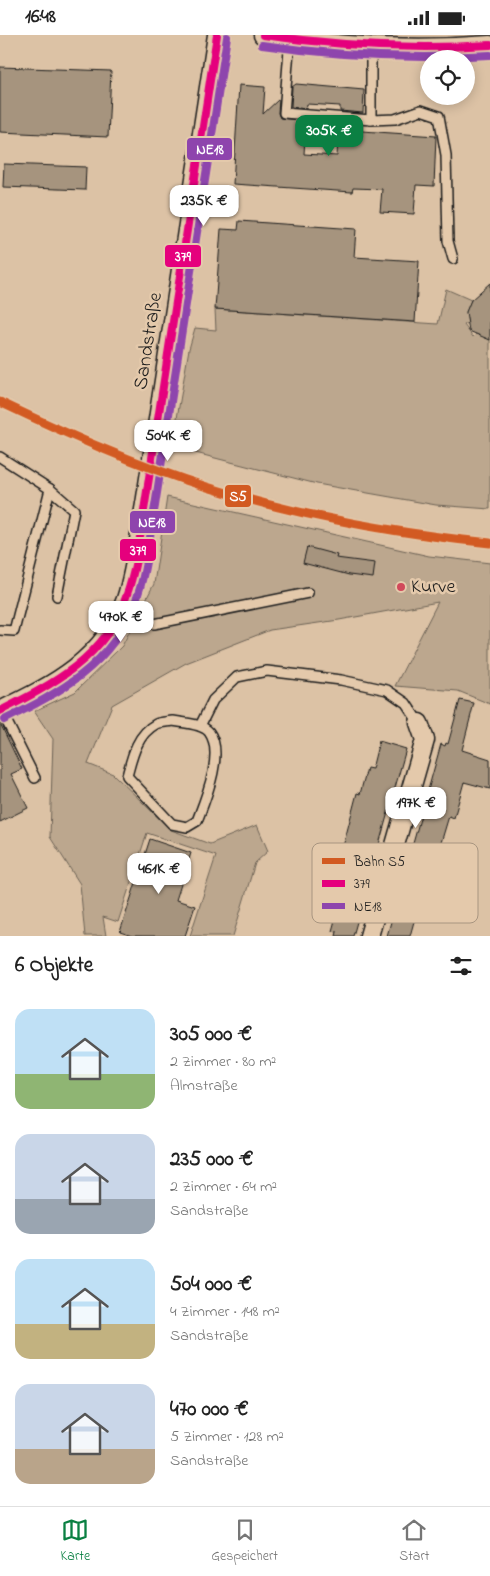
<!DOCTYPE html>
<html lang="de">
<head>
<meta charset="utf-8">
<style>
  :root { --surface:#fff; --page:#f6f6f6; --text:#222; --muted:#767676; --line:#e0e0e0; --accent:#0b8043 }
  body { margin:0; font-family:"Indie Flower",sans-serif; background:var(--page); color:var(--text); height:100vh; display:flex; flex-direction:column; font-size:19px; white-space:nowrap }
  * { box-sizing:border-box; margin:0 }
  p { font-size:16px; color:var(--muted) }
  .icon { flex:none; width:28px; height:28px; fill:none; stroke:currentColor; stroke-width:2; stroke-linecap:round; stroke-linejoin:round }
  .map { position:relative; height:901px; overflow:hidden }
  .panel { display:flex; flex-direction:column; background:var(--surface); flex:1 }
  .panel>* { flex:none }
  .fabs { position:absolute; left:420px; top:15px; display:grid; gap:10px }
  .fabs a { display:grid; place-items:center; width:55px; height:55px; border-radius:50%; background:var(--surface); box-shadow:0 2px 12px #0003; font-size:25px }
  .price { position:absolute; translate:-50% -42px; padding:0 11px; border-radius:10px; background:#fff; color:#222; font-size:16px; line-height:32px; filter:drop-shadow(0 1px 2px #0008) }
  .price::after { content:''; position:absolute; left:50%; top:30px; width:15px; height:11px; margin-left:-8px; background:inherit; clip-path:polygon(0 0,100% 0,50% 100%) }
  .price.on { background:var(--accent); color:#fff }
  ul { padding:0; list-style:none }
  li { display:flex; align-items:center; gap:15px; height:125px; padding:0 15px }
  li span { display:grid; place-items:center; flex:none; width:140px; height:100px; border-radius:15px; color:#555 }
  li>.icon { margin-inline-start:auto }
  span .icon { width:60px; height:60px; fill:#fffc; stroke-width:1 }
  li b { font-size:21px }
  h2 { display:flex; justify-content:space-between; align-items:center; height:60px; padding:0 15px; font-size:21px }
  .status { display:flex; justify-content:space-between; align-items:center; height:35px; padding:0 25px; background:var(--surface); direction:ltr }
  .status svg { height:14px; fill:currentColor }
  .dock { display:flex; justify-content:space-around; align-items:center; height:70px; border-top:1px solid var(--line); background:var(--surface); font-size:14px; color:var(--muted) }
  .dock a { display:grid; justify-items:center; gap:2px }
  .dock .on { color:var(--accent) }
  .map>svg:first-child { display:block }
  .green { fill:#bca78e; stroke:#6c6255 }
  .building { fill:#a6947e; stroke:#1c1c1c }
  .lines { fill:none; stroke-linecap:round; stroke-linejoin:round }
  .service-casing { stroke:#1c1c1c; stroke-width:12 }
  .minor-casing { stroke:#1c1c1c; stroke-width:21 }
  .service { stroke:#e4c9ab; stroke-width:9 }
  .minor { stroke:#e4c9ab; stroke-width:18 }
  .bus-1-casing { stroke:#e4c9ab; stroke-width:11 }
  .bus-2-casing { stroke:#e4c9ab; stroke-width:11 }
  .bus-1 { stroke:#e5007d; stroke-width:8 }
  .bus-2 { stroke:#8e44ad; stroke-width:8 }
  .rail-1-casing { stroke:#e4c9ab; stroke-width:12 }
  .rail-1 { stroke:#d25a21; stroke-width:9 }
  .poi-dot { fill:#d1495b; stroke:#e4c9ab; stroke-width:2 }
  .labels { text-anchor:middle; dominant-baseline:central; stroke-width:5; stroke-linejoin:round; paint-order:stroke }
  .street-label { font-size:20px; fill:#1c1c1c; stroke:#e4c9ab }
  .poi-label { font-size:20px; fill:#1c1c1c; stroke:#e4c9ab; text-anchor:start }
  .key { fill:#e4c9ab; stroke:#a89580; stroke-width:1 }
  .key-label { font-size:14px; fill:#1c1c1c }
  .line-badge { stroke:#e4c9ab; stroke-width:2 }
  .badge-label { font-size:14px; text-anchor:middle; font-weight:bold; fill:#fff }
</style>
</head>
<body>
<div class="status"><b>16:48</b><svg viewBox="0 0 49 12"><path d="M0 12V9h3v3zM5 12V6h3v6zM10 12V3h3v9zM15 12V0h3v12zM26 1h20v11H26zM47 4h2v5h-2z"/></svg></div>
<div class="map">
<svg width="490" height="901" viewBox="0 0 490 901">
  <rect width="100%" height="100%" fill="#dcc2a5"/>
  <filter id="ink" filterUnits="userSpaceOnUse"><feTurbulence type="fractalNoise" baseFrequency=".02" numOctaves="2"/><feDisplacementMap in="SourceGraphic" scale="10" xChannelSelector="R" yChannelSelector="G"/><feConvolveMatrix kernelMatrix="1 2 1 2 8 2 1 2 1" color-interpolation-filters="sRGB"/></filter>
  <g filter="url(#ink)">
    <g class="green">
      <path d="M446,254l25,11 -5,12 2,11 -4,2 9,12 3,-3 14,5v170l-54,-4 -119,-21 -145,-37 17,-98 6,-21 21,2 -1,-21 223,15z"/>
      <path d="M167,462l262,59 61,7v141l-32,-13 -63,-5 43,-84 -99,18 -69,10 -84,33 -74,42 -24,59 25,10 58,56 39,14 47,-19 11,26 -13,12 -22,73h-43l26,-80 -69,-23 -29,89 -15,-5 3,19h-21l-5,-52 -30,-47 3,-98 -19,-28 41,-19 47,-46 32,-62z"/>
    </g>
    <g class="building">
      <path d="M0,32l111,4 -3,66 -108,-5z"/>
      <path d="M296,49l68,6 -1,23 -23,-2v-5l-33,-2 -1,5 -15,-2 1,-20z"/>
      <path d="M239,50l26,2 -2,27 16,-15 -1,14 2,5 26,3 -2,33 33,2 2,-32 23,2v5l74,5 -2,50 -18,-1 -2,29 -34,-2 2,-23 -29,-1 -1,4 -119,-8z"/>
      <path d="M4,129l82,3 -1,23 -82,-3z"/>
      <path d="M239,186l117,8 -2,28 65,4 -4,61 -200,-13 6,-80 17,1z"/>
      <path d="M490,248v57l-21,-9 -3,-19 5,-12z"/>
      <path d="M307,512l30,8 -1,3 39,5 -2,15 -24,-3 -46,-12z"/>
      <path d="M460,665l14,3 -12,47 28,9v30l-26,-7 -10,36 -5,-2 -9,30 6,2 -3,10 8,2 -4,16 -8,-3 -7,26 -11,-3 -11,40h-23l54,-192 4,2 1,-3 2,1z"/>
      <path d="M0,688l22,46 -11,5 17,34 -28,14z"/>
      <path d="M379,706l27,8 -53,187h-17l1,-4 -5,-1 12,-43 -11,-3 24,-92 3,1 7,-26 5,1z"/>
      <path d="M150,804l41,14 -15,47 19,6 -10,30h-53l-12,-4z"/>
    </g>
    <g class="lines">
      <defs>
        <g id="service">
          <path d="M371,11v74l24,-1 26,-9 18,6 7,39 2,86 5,18"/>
          <path d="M289,15l-5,63 87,7"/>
          <path d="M0,422l50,32 -36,142 -14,-1"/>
          <path d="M50,454l24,21 -17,86"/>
          <path d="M119,579l35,10 154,-31"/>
          <path d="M1,675l34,68"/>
          <path d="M173,686c10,2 29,2 36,11 16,21 -4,68 -12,89l-10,6 -15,-3 -45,-48c5,-19 10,-42 29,-52 5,-2 12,-2 17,-3z"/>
          <path d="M200,691l13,-26 24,-23 30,-6 74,9 46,10 19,13 13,20"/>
        </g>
        <g id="minor">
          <path d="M263,0c75,12 151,16 227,10"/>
          <path d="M0,676c54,-26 105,-52 126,-112 10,-30 13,-63 19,-95l72,-469"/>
          <path d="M369,901l56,-196 -6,-17"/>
        </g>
      </defs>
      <use href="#service" class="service-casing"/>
      <use href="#minor" class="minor-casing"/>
      <use href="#service" class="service"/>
      <use href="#minor" class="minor"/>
      <defs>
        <g id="bus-1">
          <path d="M263,0c76,11 151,15 227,10"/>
          <path d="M0,676c52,-26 107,-55 126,-114 11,-30 14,-62 19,-93l72,-469"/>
        </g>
        <g id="bus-2">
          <path d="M262,10c76,11 151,15 228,10"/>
          <path d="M4,685c57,-28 107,-55 131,-117 12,-31 14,-65 20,-97l72,-469"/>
        </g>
      </defs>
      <use href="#bus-1" class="bus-1-casing"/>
      <use href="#bus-2" class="bus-2-casing"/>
      <use href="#bus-1" class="bus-1"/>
      <use href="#bus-2" class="bus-2"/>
      <defs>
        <path id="rail-1" d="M0,367c67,32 136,63 207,85 92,29 187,46 283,56"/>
      </defs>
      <use href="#rail-1" class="rail-1-casing"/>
      <use href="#rail-1" class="rail-1"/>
    </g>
  </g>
  <circle class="poi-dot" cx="401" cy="552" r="5"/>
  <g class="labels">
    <g class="street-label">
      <text transform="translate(149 306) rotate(-81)">Sandstraße</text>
    </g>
    <g class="poi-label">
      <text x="411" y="552">Kurve</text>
    </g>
  </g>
  <rect x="312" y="808" width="166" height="80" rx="8" class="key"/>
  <rect x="322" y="823" width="23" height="6" fill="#d25a21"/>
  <rect x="322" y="845" width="23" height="7" fill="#e5007d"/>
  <rect x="322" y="868" width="23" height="6" fill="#8e44ad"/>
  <g class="key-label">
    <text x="354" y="831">Bahn S5</text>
    <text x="354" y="853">379</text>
    <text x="354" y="876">NE18</text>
  </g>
  <g class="line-badge">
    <rect x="186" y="102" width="47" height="24" rx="5" fill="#8e44ad"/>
    <rect x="164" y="209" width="38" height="24" rx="5" fill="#e5007d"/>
    <rect x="224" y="449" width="28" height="24" rx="5" fill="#d25a21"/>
    <rect x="129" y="475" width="47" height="24" rx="5" fill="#8e44ad"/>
    <rect x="119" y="503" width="38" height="24" rx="5" fill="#e5007d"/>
  </g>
  <g class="badge-label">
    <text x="210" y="119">NE18</text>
    <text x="183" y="226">379</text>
    <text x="238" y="466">S5</text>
    <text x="152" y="492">NE18</text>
    <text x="138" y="520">379</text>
  </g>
</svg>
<div class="fabs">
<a><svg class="icon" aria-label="locate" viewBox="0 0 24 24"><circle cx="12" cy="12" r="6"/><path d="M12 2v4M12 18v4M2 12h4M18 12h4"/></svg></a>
</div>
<b class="price on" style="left:329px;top:122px">305K €</b>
<b class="price" style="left:204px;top:192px">235K €</b>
<b class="price" style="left:168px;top:427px">504K €</b>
<b class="price" style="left:121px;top:608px">470K €</b>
<b class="price" style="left:416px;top:794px">197K €</b>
<b class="price" style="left:159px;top:860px">461K €</b>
</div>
<section class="panel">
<h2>6 Objekte<svg class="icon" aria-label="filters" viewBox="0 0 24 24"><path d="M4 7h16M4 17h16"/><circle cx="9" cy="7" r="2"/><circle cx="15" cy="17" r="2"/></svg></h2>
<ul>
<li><span style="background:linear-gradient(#bfe0f5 65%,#8fb573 0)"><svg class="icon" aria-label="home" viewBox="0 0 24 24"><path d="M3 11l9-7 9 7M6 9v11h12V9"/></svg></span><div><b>305 000 €</b><p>2 Zimmer · 80 m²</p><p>Almstraße</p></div></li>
<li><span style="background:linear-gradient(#c9d6e8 65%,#9aa5b1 0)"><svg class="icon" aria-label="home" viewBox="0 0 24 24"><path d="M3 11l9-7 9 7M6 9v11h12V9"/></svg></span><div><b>235 000 €</b><p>2 Zimmer · 64 m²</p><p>Sandstraße</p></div></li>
<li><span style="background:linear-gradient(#bfe0f5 65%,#c2b280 0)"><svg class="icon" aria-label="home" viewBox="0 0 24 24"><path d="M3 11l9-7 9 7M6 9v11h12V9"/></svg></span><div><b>504 000 €</b><p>4 Zimmer · 148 m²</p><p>Sandstraße</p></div></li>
<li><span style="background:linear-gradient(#c9d6e8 65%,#b9a48a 0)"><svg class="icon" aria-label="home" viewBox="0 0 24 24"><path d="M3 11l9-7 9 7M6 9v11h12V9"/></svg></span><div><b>470 000 €</b><p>5 Zimmer · 128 m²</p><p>Sandstraße</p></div></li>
</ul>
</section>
<nav class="dock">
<a class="on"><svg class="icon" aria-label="map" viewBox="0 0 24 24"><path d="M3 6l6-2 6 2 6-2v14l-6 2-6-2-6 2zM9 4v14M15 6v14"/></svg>Karte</a>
<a><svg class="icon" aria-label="saved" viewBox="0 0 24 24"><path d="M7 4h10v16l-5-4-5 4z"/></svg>Gespeichert</a>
<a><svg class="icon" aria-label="home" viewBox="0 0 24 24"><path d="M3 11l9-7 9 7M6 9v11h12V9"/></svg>Start</a>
</nav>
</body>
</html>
